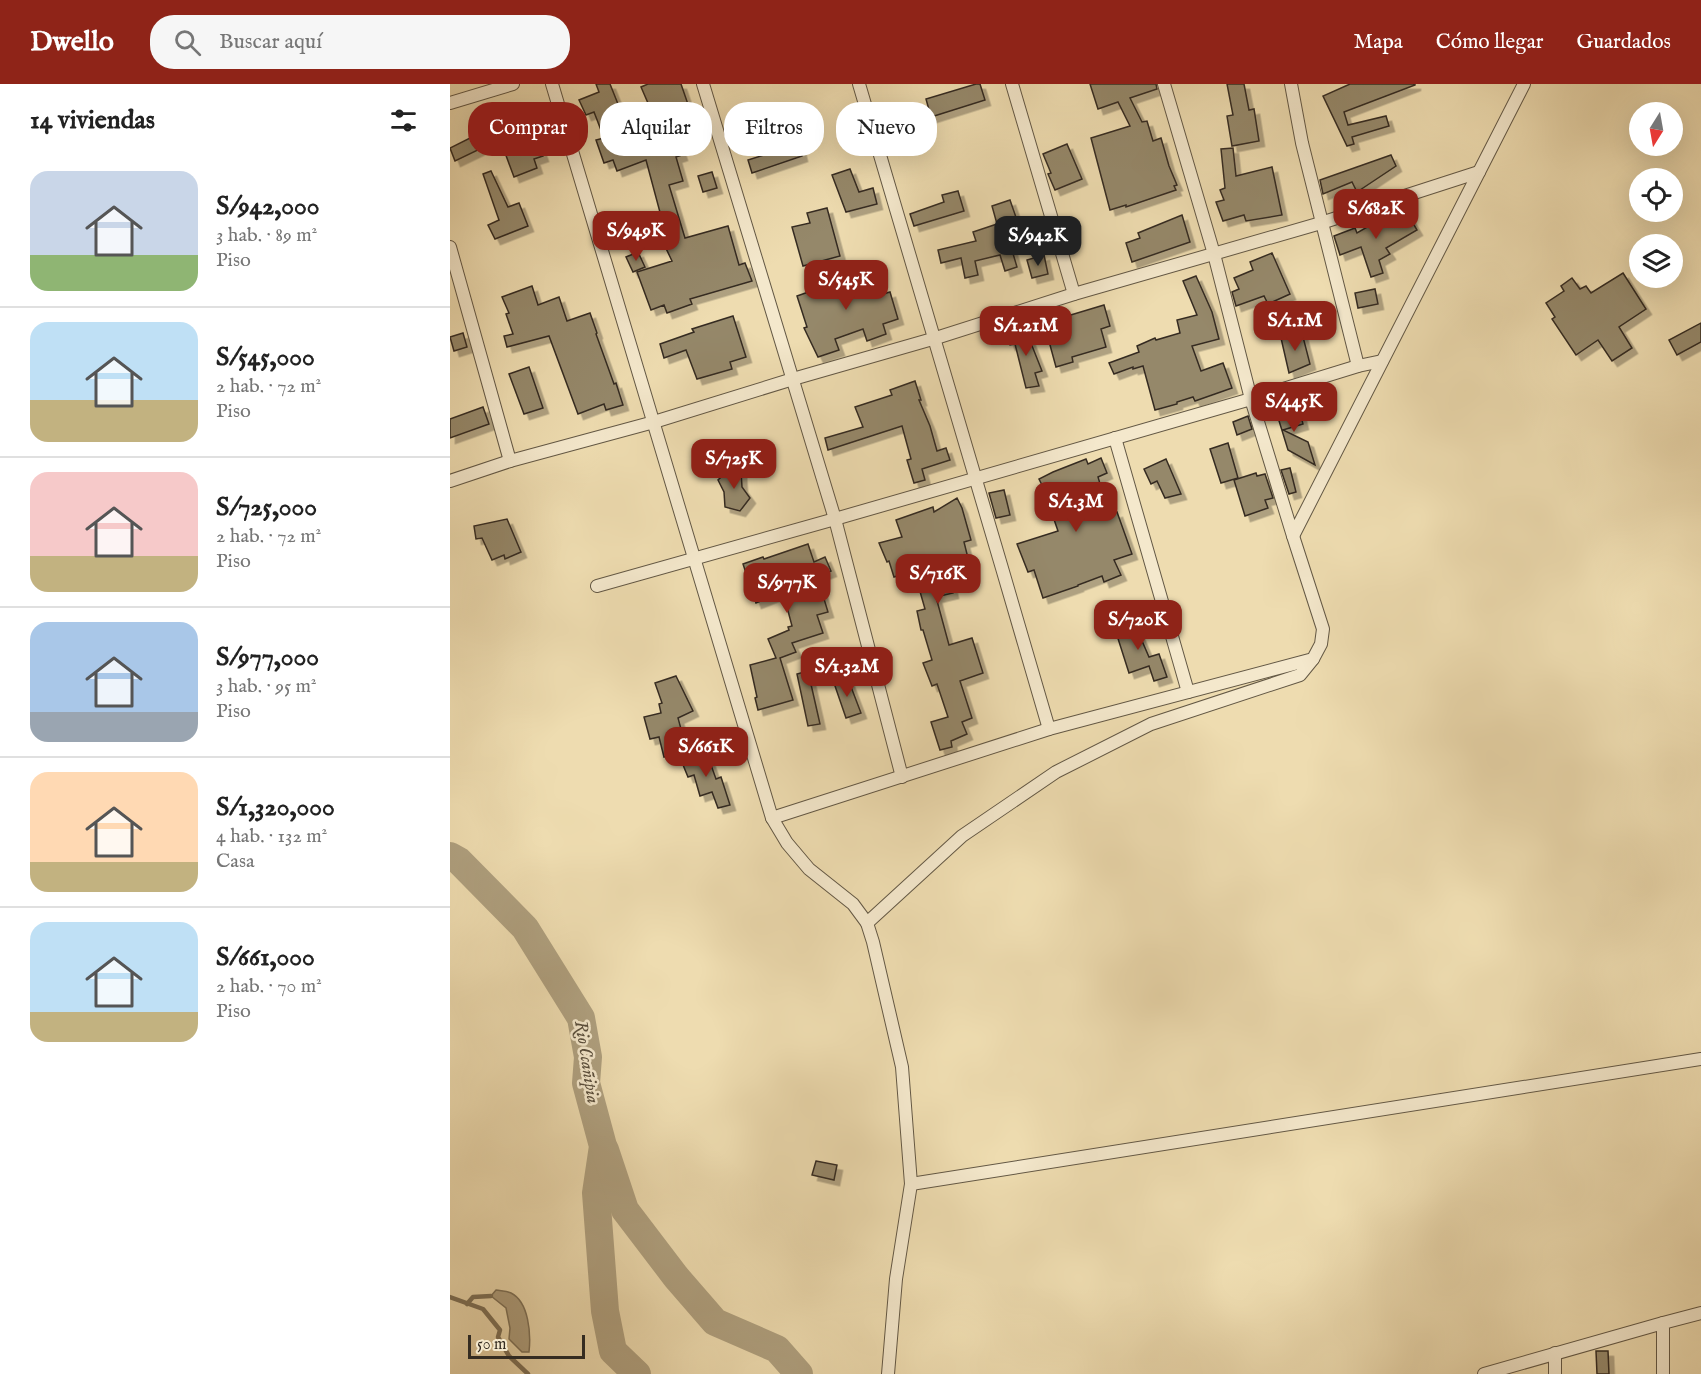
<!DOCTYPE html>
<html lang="es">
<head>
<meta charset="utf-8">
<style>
  :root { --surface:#fff; --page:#f6f6f6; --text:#222; --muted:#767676; --line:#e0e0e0; --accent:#8f2418 }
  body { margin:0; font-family:"IM FELL English",serif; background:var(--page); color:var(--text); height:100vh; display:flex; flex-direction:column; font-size:22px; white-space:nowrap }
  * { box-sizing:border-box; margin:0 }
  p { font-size:20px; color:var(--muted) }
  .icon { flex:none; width:33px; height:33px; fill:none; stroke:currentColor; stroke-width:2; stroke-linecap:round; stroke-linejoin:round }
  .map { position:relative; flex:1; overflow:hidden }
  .sheet { display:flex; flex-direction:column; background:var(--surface); width:450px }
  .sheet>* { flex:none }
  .top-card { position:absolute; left:18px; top:18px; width:570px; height:54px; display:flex; gap:12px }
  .needle { width:39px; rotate:191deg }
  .fabs { position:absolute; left:1179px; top:18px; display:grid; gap:12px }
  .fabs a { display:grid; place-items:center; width:54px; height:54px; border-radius:50%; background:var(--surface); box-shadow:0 6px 24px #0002; font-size:30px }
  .scale { position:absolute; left:18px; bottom:15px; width:117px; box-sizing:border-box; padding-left:6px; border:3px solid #352c21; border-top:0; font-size:16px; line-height:21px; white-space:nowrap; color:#352c21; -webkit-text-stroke:4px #f4e8cc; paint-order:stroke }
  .price { position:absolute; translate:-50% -51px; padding:0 14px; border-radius:12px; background:var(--accent); color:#fff; font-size:20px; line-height:39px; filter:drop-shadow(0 2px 3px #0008) }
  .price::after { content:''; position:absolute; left:50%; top:36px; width:18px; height:14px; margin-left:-9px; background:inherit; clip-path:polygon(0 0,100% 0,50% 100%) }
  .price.current { background:#222; color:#fff }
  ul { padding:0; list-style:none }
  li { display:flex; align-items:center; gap:18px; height:150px; padding:0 30px }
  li+li { border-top:2px solid var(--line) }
  li span { display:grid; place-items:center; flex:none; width:168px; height:120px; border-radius:18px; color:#555 }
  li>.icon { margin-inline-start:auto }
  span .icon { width:72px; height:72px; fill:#fffc; stroke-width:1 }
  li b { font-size:26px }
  h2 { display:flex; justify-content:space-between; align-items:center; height:72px; padding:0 30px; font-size:26px }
  .chip { padding:0 21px; border-radius:24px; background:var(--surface); box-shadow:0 6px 24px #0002; font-size:21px; line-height:54px }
  .chip.current { background:var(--accent); color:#fff }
  header { display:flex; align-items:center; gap:36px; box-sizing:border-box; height:84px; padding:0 30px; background:var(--accent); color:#fff }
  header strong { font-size:28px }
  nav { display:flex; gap:33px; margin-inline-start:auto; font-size:21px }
  .search { width:420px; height:54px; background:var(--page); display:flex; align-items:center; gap:15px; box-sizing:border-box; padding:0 21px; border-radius:24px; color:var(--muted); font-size:22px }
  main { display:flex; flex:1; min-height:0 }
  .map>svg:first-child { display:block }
  .water { fill:#afa07f; stroke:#7e7259; stroke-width:1.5 }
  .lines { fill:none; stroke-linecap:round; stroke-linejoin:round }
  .stream { stroke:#7e7259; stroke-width:4.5 }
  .river { stroke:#afa07f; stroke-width:28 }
  .building { fill:#95886b; stroke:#352c21; stroke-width:1.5; filter:url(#shadow) }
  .minor-casing { stroke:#635845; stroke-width:14 }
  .minor { stroke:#f4e8cc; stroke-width:12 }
  .labels { text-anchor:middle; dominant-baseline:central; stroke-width:5; stroke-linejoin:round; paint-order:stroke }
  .water-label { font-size:18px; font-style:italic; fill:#5a4f3d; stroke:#f4e8cc }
</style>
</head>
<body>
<header>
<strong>Dwello</strong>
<div class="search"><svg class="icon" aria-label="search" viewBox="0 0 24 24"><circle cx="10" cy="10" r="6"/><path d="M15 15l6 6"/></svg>Buscar aquí</div>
<nav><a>Mapa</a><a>Cómo llegar</a><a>Guardados</a></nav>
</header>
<main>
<section class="sheet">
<h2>14 viviendas<svg class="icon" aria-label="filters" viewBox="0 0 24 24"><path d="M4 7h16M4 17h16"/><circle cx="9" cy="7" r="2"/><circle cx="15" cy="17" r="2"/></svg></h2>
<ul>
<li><span style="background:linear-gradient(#c9d6e8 70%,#8fb573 0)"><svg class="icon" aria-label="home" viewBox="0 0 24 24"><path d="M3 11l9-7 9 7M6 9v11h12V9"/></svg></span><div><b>S/942,000</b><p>3 hab. · 89 m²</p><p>Piso</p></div></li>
<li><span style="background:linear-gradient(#bfe0f5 65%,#c2b280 0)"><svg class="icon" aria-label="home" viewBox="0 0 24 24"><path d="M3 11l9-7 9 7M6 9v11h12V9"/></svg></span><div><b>S/545,000</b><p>2 hab. · 72 m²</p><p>Piso</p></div></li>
<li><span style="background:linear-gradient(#f6c9c9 70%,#c2b280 0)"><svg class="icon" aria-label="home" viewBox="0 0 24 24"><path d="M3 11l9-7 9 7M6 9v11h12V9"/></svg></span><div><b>S/725,000</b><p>2 hab. · 72 m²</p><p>Piso</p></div></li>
<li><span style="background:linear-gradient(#a9c7e8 75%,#9aa5b1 0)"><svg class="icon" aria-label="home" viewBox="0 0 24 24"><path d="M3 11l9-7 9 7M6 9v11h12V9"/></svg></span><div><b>S/977,000</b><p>3 hab. · 95 m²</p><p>Piso</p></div></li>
<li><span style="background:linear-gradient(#ffd9b3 75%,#c2b280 0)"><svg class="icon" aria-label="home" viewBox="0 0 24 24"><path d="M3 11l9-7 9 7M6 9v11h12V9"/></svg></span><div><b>S/1,320,000</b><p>4 hab. · 132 m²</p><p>Casa</p></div></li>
<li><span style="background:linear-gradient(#bfe0f5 75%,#c2b280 0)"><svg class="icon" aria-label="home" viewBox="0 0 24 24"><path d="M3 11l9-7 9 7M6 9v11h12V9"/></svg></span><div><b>S/661,000</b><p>2 hab. · 70 m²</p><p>Piso</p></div></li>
</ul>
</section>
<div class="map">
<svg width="1251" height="1290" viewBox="0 0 1251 1290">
  <defs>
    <filter id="shadow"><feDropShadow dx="5.5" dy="5.5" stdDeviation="0" flood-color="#0004"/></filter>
  </defs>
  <rect width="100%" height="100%" fill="#eedcb0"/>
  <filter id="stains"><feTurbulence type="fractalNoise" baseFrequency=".00333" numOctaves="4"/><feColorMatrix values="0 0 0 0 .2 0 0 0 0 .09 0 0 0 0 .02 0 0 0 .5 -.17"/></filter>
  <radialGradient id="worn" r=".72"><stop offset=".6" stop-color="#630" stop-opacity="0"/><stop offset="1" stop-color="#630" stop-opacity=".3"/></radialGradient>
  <path class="water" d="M46,1206c5,1 11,1 15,3 18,9 20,41 18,59h-7l-13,-13 1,-11 -4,-20 -15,-12z"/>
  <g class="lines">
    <g class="stream">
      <path d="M0,1213l33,12 17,21 -2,7 11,19 19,18"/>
      <path d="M17,1220l6,-7 18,-1"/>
    </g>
    <g class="river">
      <path d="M0,772l9,5 66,67 56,90 7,39 -2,26 17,63 -7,47 9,118 8,40 24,23"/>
      <path d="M155,1066l20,60 51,67 39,45 62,27 22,25"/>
    </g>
  </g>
  <g class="building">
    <path d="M146,0h14l14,35 8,-3 10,26 32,-10 8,23 -6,2 7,24 -14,4 16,53 43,-12 11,39 6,-2 7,18 -62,18 2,5 -25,9 -3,-8 -13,5 -14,-38 35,-11 -20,-42 9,-3 -15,-56 -29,11 -4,-11 -9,3 -8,-23 8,-2 -10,-26 -8,3 -7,-15 20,-8z"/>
    <path d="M198,0h33l10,29 -22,8 -7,-15 -11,4 -10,-23z"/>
    <path d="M526,0h4l5,16 -54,17 -5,-18z"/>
    <path d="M640,0h66l1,5 -27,9 12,24 5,-1 6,20 8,-3 8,28 8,19 -3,1 2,4 -50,17v-2l-16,5 -19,-72 39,-12 -12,-24 -20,7z"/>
    <path d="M777,0h17l5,26 5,-1 5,32 -27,5 -5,-30 6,-1z"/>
    <path d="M900,0h65v1l-71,27 4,13 38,-9 3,10 -37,11 2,7 -7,2 -24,-50z"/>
    <path d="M84,47l9,25 -9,3 3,9 -23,9 -13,-35z"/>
    <path d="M24,52l6,13 -25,12 -5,-13z"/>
    <path d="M349,60l3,12 -50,17 -4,-13z"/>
    <path d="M617,60l15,35 -27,11 -7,-16 3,-1 -8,-19z"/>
    <path d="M783,64l3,28 36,-9 10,48 -36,6 -2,-6 -21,6 -7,-19 8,-2 -4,-10 5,-2 -4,-39z"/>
    <path d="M941,71l5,11 -39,26 -5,-10 -29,12 -3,-14z"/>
    <path d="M400,85l9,23 14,-4 4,16 -31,8 -14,-37z"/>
    <path d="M41,87l17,36 11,-4 9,23 -33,13 -7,-14 11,-5 -16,-46z"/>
    <path d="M262,88l5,16 -14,4 -5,-16z"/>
    <path d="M508,107l6,20 -50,15 -4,-12 34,-12 -2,-7z"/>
    <path d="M560,116l8,23 15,-4 4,13 -28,8 8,27 -12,4 -5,-16 -25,6 3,14 -13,3 -4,-20 -20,5 -3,-13 38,-9 -3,-9 24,-8 -5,-18z"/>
    <path d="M377,124l13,48 -37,10 -11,-39 18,-4 -3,-10z"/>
    <path d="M945,127l7,12 8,-5 7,12 -31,18 4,6 -11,6 4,13 -12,4 -10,-30 -21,8 -6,-19 21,-8 2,5z"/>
    <path d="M732,131l8,27 -58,20 -6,-19 14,-5 -2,-5z"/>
    <path d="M188,168l7,15 -12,5 -7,-15z"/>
    <path d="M822,169l18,41 -22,10 -4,-8 -28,10 -4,-14 7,-3 -5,-11 19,-8 -3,-8z"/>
    <path d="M594,171l4,19 -16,4 -5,-18z"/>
    <path d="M424,185l9,25 7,-2 8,27 -15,5 3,10 -19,7 -4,-12 -28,10 4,11 -21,7 -14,-29 3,-1 -10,-31z"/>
    <path d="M1173,189l23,36 -27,18 13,21 -20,13 -14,-21 -22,15 -24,-36 3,-2 -9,-14 18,-12 -3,-5 11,-8 8,11 6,-3 5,7z"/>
    <path d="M746,192l16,36 7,27 -27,7 9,25 22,-8 9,25 -37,13 -2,-4 -16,5v2l-22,6 -12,-44 -10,3v-2l-19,7 -5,-11 30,-11 -2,-6 18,-8 1,2 24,-7 -3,-13 20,-5 -14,-34z"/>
    <path d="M82,202l6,19 21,-8 8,24 23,-8 7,20 -1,1 18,50 2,-1 7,22 -17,5 -2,-6 -26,10 -29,-78 -42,11 -3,-11 9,-2 -7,-20 3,-1 -7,-16z"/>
    <path d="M925,205l3,15 -20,4 -3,-15z"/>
    <path d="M654,221l6,21 -9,3 5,18 -34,10 1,5 -17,5 -12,-44z"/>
    <path d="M283,232l13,41 -16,5 2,7 -35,10 -11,-29 -22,8 -4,-14 34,-12 -2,-3z"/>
    <path d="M1251,239v19l-24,13 -8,-15z"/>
    <path d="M575,244l17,43 -7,2 4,13 -13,2 -11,-44 -5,1 -4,-11z"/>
    <path d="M13,249l4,14 -13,4 -4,-14z"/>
    <path d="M852,249l8,31 -21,9 -8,-35z"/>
    <path d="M79,283l14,41 -19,6 -15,-40z"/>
    <path d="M465,297l6,19h-2l11,26 7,25 9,-3 4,12 -28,9 3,11 -11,3 -7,-23 4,-1 -9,-33 -74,24 -3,-12 38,-11 -8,-20 37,-12 -2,-5z"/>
    <path d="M848,321l5,19 -20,6 25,12 7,23 -27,-15 -12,-39z"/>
    <path d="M33,323l6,17 -39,14v-19z"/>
    <path d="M798,332l4,13 -15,6 -4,-13z"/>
    <path d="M778,359l10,35 -17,5 -11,-34z"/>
    <path d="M651,374l6,15 -9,4 3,10 -9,3 13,26 12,-4 15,42 -18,6 7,15 -17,7 -2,-6 -24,9v1l-35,12 -9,-28 -6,2 -11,-28 41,-13 -12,-35 1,-1 -8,-16 14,-7 33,-13 2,5z"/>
    <path d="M716,375l15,35 -16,4 -8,-17 -6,3 -7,-15z"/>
    <path d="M281,384l10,2 1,17 8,11 -10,13 -15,-4 -1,-15 -6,-12z"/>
    <path d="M840,384l6,24 -7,2 -8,-24z"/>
    <path d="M806,389l1,3 8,-2 8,24 -8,2 3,8 -23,8 -11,-36z"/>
    <path d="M554,406l6,25 -14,3 -7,-25z"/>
    <path d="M507,414l5,10 9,32 -7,2 4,16 -22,5 7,30 -17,4 13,48 23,-7 11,35 -23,8 12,37 -10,4 5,12 -16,7 1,6 -12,3 -9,-28 17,-5 -11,-33 -5,2 -9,-23 9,-3 -9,-30h-2l-4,-19 8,-2 -8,-28 -11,3 -2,-10 -10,3 -5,-16 -2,1 -8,-19 23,-6 -6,-17 37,-13 1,5z"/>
    <path d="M57,435l14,33 -16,7 -1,-4 -12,5 -10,-22 -6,1 -2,-13z"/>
    <path d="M358,460l6,18 11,-5 6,14 -14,5 11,36 -11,3 6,18 -31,10 4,9 -16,6 13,42 -35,10 -3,-12 2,-1 -7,-32 26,-7 -8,-19 21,-9 -1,-3 4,-1 -9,-34 -27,11 -13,-39 20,-7 1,2z"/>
    <path d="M683,536l16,37 10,-3 8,23 -13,4 -5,-15 -20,7 -15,-47z"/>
    <path d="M358,587l12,53 -12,2 -11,-52z"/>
    <path d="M226,592l17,35 -15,7 9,33 -23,6 -5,-20 -9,2 -6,-22 17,-4 -2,-9 3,-1 -7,-20z"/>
    <path d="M398,595l13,34 -15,5 -12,-35z"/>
    <path d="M256,667l10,28 5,-2 9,28 -12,3 -6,-16 -12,4 -6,-21 -6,2 -7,-17z"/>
    <path d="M366,1077l21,4 -3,15 -22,-5z"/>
    <path d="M1146,1267h12l1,23h-12z"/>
  </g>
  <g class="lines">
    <defs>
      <g id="minor">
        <path d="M102,0l220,734 15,25 22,26 44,35 14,19"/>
        <path d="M253,0l132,435 67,258"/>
        <path d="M409,0c65,215 127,430 190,645"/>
        <path d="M562,0l62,210"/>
        <path d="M714,0l50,170 37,145 42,137 231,-452"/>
        <path d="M841,0l11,59 56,223"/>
        <path d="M0,19l63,-19"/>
        <path d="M0,163l60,214"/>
        <path d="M665,354l73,254"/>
        <path d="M0,397l60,-20 144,-39 139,-43 143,-41 138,-44 247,-71 158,-51"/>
        <path d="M147,502l238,-67 416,-120 107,-33 24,-5"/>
        <path d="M322,734l277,-89 264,-70 8,-15 2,-15 -30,-93"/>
        <path d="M461,1100l790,-125"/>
        <path d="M438,1290l8,-95 15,-95 -9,-117 -29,-125 -6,-19 95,-87 94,-64 95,-48 149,-49 13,-16"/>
        <path d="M1034,1290l179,-51"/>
        <path d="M1105,1290v-21"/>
        <path d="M1213,1290v-51l38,-10"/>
      </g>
    </defs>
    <use href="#minor" class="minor-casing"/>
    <use href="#minor" class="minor"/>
  </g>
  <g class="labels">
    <g class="water-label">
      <text transform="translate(136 978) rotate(81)">Rio Ccañipia</text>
    </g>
  </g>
  <rect width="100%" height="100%" filter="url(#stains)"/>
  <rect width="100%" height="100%" fill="url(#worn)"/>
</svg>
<div class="fabs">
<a><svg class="needle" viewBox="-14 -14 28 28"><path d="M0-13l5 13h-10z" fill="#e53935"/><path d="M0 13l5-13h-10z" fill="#767676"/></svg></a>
<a><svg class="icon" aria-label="locate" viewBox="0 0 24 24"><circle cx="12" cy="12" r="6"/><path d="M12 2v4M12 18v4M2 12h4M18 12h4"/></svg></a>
<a><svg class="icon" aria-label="layers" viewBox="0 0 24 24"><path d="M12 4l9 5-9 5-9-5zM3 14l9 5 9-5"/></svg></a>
</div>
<div class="scale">50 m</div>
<b class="price" style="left:926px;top:156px">S/682K</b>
<b class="price" style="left:186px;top:178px">S/949K</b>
<b class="price current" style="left:588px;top:183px">S/942K</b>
<b class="price" style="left:396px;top:227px">S/545K</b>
<b class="price" style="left:845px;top:268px">S/1.1M</b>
<b class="price" style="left:576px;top:273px">S/1.21M</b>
<b class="price" style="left:844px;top:349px">S/445K</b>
<b class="price" style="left:284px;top:406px">S/725K</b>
<b class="price" style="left:626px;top:449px">S/1.3M</b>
<b class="price" style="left:488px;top:521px">S/716K</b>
<b class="price" style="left:337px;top:530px">S/977K</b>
<b class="price" style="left:688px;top:567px">S/720K</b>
<b class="price" style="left:397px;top:614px">S/1.32M</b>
<b class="price" style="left:256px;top:694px">S/661K</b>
<div class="top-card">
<a class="chip current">Comprar</a>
<a class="chip">Alquilar</a>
<a class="chip">Filtros</a>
<a class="chip">Nuevo</a>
</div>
</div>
</main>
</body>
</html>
